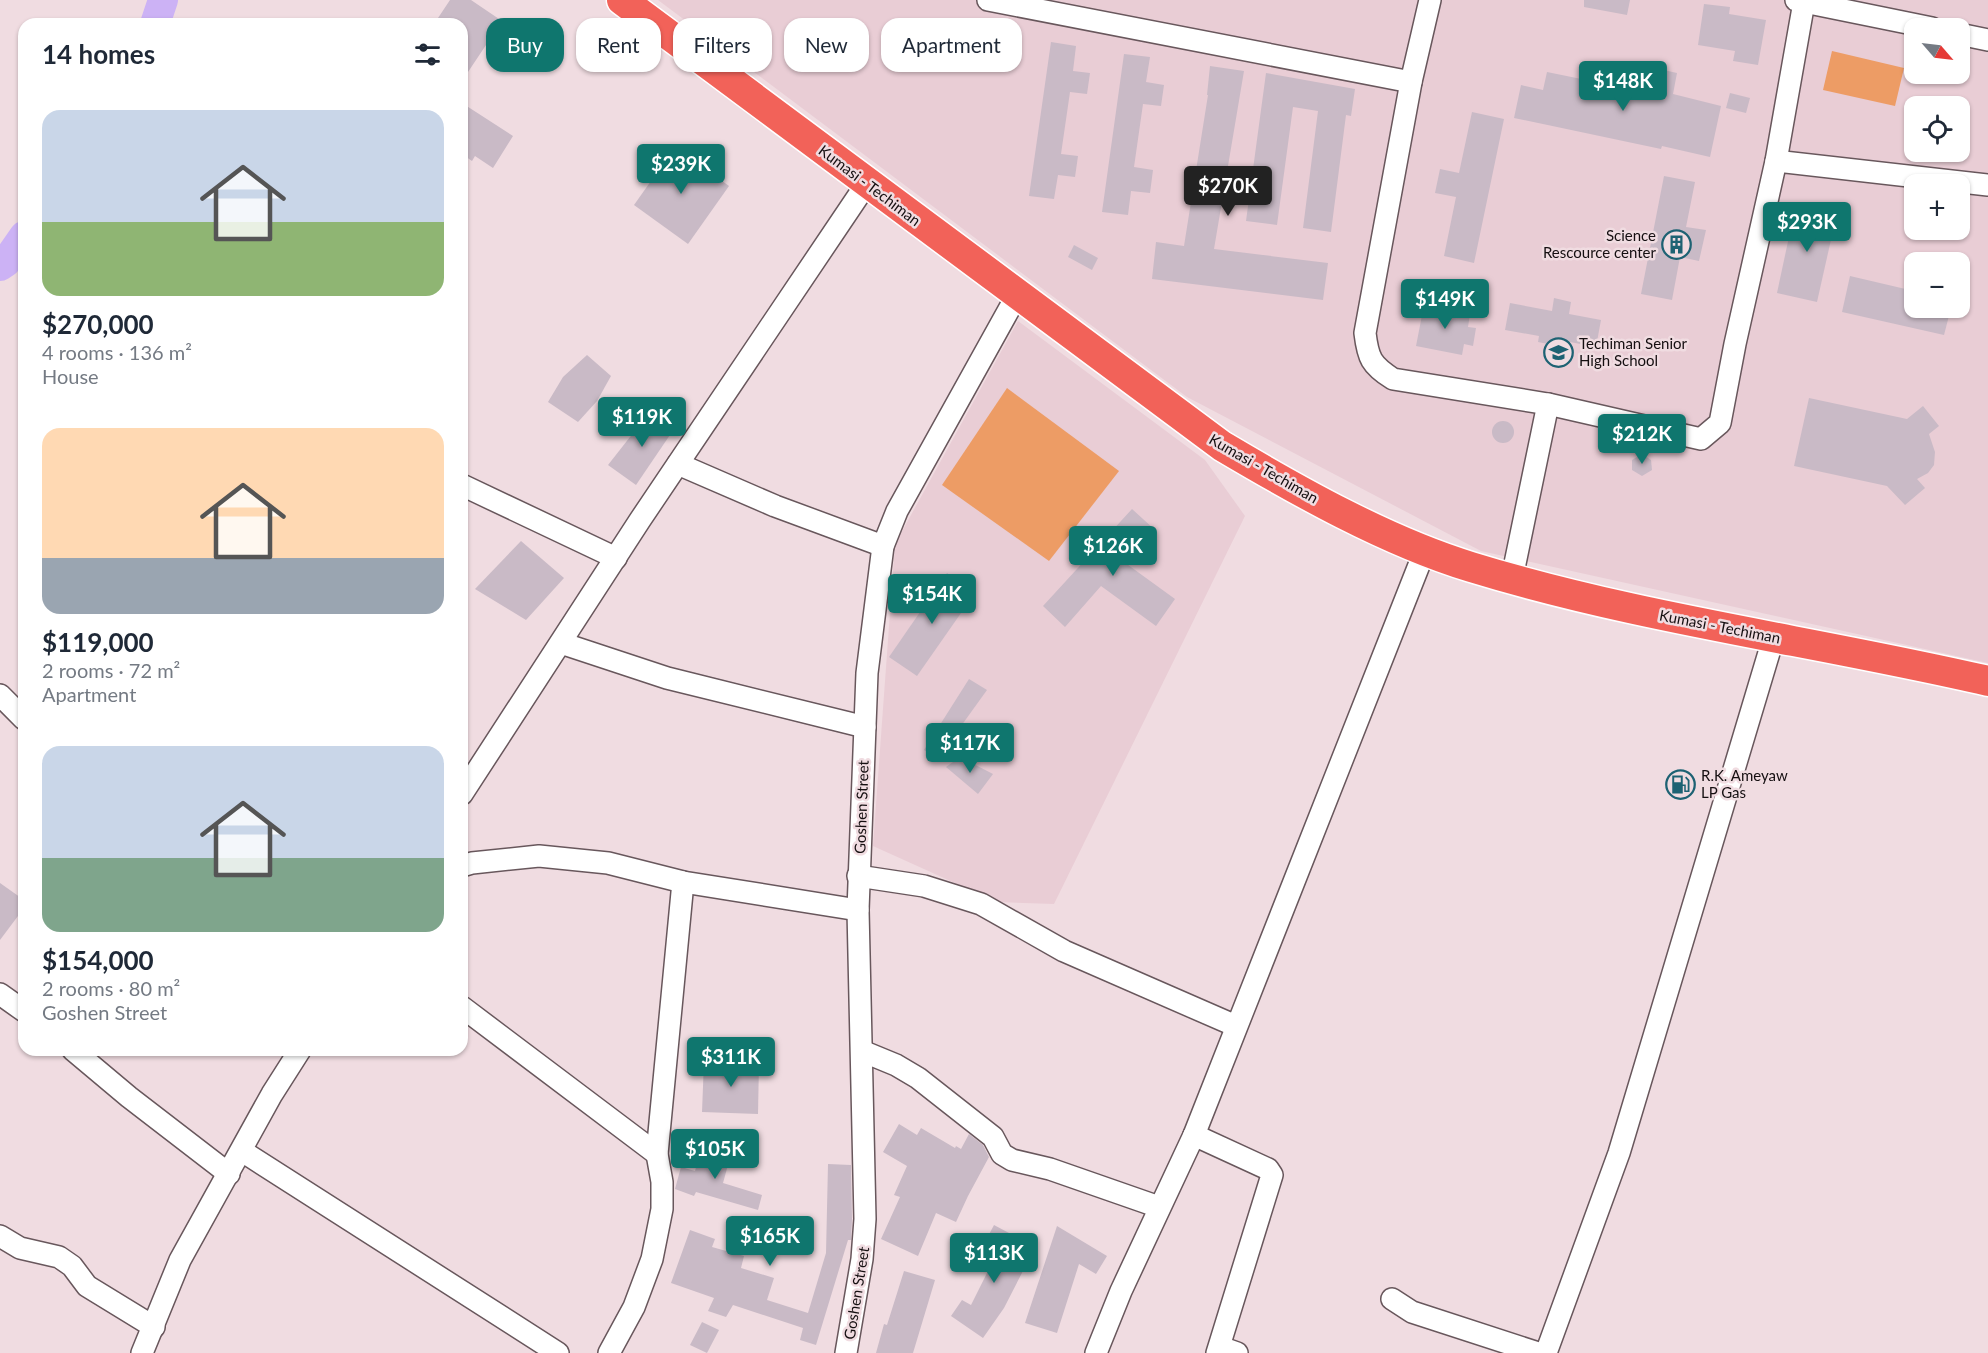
<!DOCTYPE html>
<html lang="en">
<head>
<meta charset="utf-8">
<style>
  :root { --surface:#fff; --page:#f2f2f3; --text:#1f2937; --muted:#747a83; --accent:#0f766e }
  body { margin:0; font-family:Lato,sans-serif; background:var(--page); color:var(--text); height:100vh; display:flex; flex-direction:column; font-size:22px; white-space:nowrap }
  * { box-sizing:border-box; margin:0 }
  p { font-size:20px; color:var(--muted) }
  .icon { flex:none; width:33px; height:33px; fill:none; stroke:currentColor; stroke-width:2; stroke-linecap:round; stroke-linejoin:round }
  .map { position:relative; flex:1; overflow:hidden }
  .details { position:absolute; left:18px; top:18px; width:450px; height:1038px; display:flex; flex-direction:column; background:var(--surface); border-radius:18px; box-shadow:0 2px 4px #0004 }
  .details>* { flex:none }
  .hud { position:absolute; left:486px; top:18px; width:570px; height:54px; display:flex; gap:12px }
  .needle { width:39px; rotate:118deg }
  .tools { position:absolute; left:1904px; top:18px; display:grid; gap:12px }
  .tools a { display:grid; place-items:center; width:66px; height:66px; border-radius:12px; background:var(--surface); box-shadow:0 2px 4px #0004; font-size:30px }
  .price { position:absolute; translate:-50% -51px; padding:0 14px; border-radius:6px; background:var(--accent); color:#fff; font-size:20px; line-height:39px; filter:drop-shadow(0 2px 3px #0008) }
  .price::after { content:''; position:absolute; left:50%; top:36px; width:18px; height:14px; margin-left:-9px; background:inherit; clip-path:polygon(0 0,100% 0,50% 100%) }
  .price.selected { background:#222; color:#fff }
  ul { padding:0; list-style:none }
  li { display:grid; align-content:center; gap:12px; height:318px; padding:0 24px }
  li span { display:grid; place-items:center; height:186px; border-radius:18px; color:#555 }
  li>.icon { margin-inline-start:auto }
  span .icon { width:108px; height:108px; fill:#fffc; stroke-width:1 }
  li b { font-size:26px }
  h2 { display:flex; justify-content:space-between; align-items:center; height:72px; padding:0 24px; font-size:26px }
  .tag { padding:0 21px; border-radius:18px; background:var(--surface); box-shadow:0 2px 4px #0004; font-size:21px; line-height:54px }
  .tag.selected { background:var(--accent); color:#fff }
  .map>svg:first-child { display:block }
  .built { fill:#e9cdd5; fill-rule:evenodd }
  .green { fill:#ed9c65 }
  .lines { fill:none; stroke-linecap:round; stroke-linejoin:round }
  .river { stroke:#ccb2f5; stroke-width:30 }
  .building { fill:#c9bac6 }
  .minor-casing { stroke:#68575c; stroke-width:24 }
  .highway-casing { stroke:#fff; stroke-width:33 }
  .minor { stroke:#fff; stroke-width:21 }
  .highway { stroke:#f26259; stroke-width:30 }
  .labels { text-anchor:middle; dominant-baseline:central; stroke-width:5; stroke-linejoin:round; paint-order:stroke }
  .street-label { font-size:15px; fill:#150f11; stroke:#f0dce1 }
  .poi-label { font-size:15px; fill:#150f11; stroke:#f0dce1; text-anchor:start }
</style>
</head>
<body>
<div class="map">
<svg width="1988" height="1353" viewBox="0 0 1988 1353">
  <rect width="100%" height="100%" fill="#f0dce1"/>
  <g class="built">
    <path d="M658,0h1330v663l-507,-112 -294,-154zM1914,28h45v46h-45zM1914,106h45v46h-45zM1914,184h45v46h-45zM1914,262h45v46h-45z"/>
    <path d="M1018,321l187,139 40,56 -191,388 -57,-2 -124,-56 22,-302z"/>
  </g>
  <g class="green">
    <path d="M1832,51l72,17 -9,38 -72,-16z"/>
    <path d="M1007,388l112,83 -70,90 -107,-76z"/>
  </g>
  <g class="lines">
    <g class="river">
      <path d="M155,24l8,-24"/>
      <path d="M0,266l6,-4 18,-26"/>
    </g>
  </g>
  <g class="building">
    <path d="M450,0h21l31,21 -40,60v-57h-28z"/>
    <path d="M1584,0h46l-3,15 -43,-8z"/>
    <path d="M1704,4l26,3 -1,7 37,6 -8,45 -25,-4 2,-10 -37,-6z"/>
    <path d="M1051,42l25,4 -3,25 17,2 -3,21 -17,-2 -9,62 17,2 -3,21 -17,-2 -4,24 -25,-3z"/>
    <path d="M1124,54l26,3 -4,25 18,3 -3,21 -18,-2 -9,63 19,3 -3,23 -19,-2 -3,24 -26,-3z"/>
    <path d="M1210,66l34,5 -30,178 114,14 -5,37 -171,-21 4,-37 28,4 24,-151h-1z"/>
    <path d="M1655,68l22,5 -4,21 48,12 -11,51 -48,-11 -1,3 -147,-31 7,-33 22,5 4,-18 103,21z"/>
    <path d="M1266,73l89,16 -4,27 -5,-1 -15,117 -28,-4 15,-117 -25,-4 -16,118 -31,-4z"/>
    <path d="M1730,93l20,5 -4,15 -20,-5z"/>
    <path d="M462,103l51,33 -20,32 -18,-12 -3,5 -10,-7z"/>
    <path d="M1472,112l32,7 -30,144 -30,-7 12,-59 -21,-4 5,-24 19,4z"/>
    <path d="M675,147l54,39 -41,58 -54,-39z"/>
    <path d="M1664,176l31,6 -9,45 20,3 -7,31 -19,-4 -8,43 -31,-6z"/>
    <path d="M1796,204l41,9 -20,89 -40,-9z"/>
    <path d="M1074,245l24,13 -6,12 -24,-13z"/>
    <path d="M1850,276l64,15v17h37l-7,27 -102,-23z"/>
    <path d="M1554,298l17,4 -2,12 32,6 -5,27 -26,-5 -2,6 -30,-6 1,-6 -34,-6 5,-27 42,8z"/>
    <path d="M1424,305l46,9 -2,13 8,1 -3,18 -9,-2 -2,11 -46,-9z"/>
    <path d="M587,355l24,21 -14,25 -19,21 -30,-20 15,-25z"/>
    <path d="M1809,398l98,21 16,-13 16,20 -10,8 6,18 -1,13 -6,8 -11,6 8,9 -20,17 -18,-19 -93,-20z"/>
    <path d="M652,409l22,20 -38,56 -28,-20z"/>
    <circle cx="1503" cy="432" r="11"/>
    <path d="M1642,454l9,6 1,10 -10,6 -10,-6v-10z"/>
    <path d="M1132,509l22,20 -30,33 51,37 -19,27 -55,-40 -36,41 -22,-21z"/>
    <path d="M521,541l43,37 -38,42 -51,-31z"/>
    <path d="M947,573l28,20 -58,83 -28,-19z"/>
    <path d="M969,679l18,11 -49,68 -14,-8z"/>
    <path d="M960,757l33,17 -15,20 -32,-27z"/>
    <path d="M0,883l24,17v8l-24,32z"/>
    <path d="M704,1061l55,2 -1,51 -56,-2z"/>
    <path d="M899,1124l18,11 4,-7 34,20 1,-2 5,3 8,-15 14,11 6,12 -21,39 -12,26 -20,-9 -18,43 -37,-17 19,-42 -6,-2 13,-29 -24,-14z"/>
    <path d="M702,1146l29,8 -8,29 39,12 -4,15 -62,-18 -2,4 -19,-7 6,-22 14,4z"/>
    <path d="M828,1164l23,1 1,54 -1,21h-3l-32,105 -16,-5 3,-12 -70,-23 -7,12 -18,-6 6,-13 -43,-15 19,-53 25,9 -3,8 32,9 -3,12 33,10 -7,22 41,13 18,-60z"/>
    <path d="M994,1225l34,18 -11,20 8,4 -21,41 -21,30 -32,-22 11,-16 9,5 28,-56 -14,-7z"/>
    <path d="M1057,1226l50,30 -11,18 -17,-10 -22,69 -32,-10z"/>
    <path d="M904,1271l31,9 -22,73h-37l8,-29 3,1z"/>
    <path d="M702,1322l17,8 -12,23 -17,-8z"/>
  </g>
  <g class="lines">
    <defs>
      <g id="minor">
        <path d="M988,0l423,82"/>
        <path d="M1430,0l-19,82 -46,251c3,25 6,32 28,46l155,25 153,35 19,-16 15,-79 41,-183 212,24"/>
        <path d="M1804,2l128,26"/>
        <path d="M1959,34l29,6"/>
        <path d="M1776,161l28,-159 -8,-2"/>
        <path d="M678,464l97,42 108,40"/>
        <path d="M462,485l154,73"/>
        <path d="M1512,578l36,-174"/>
        <path d="M561,643l106,35 198,49"/>
        <path d="M0,695l24,24"/>
        <path d="M462,794l178,-274 227,-337"/>
        <path d="M462,866l10,-3 67,-7 69,7 75,19 175,28"/>
        <path d="M858,876l66,10 57,18 83,47 172,75"/>
        <path d="M0,994l24,17"/>
        <path d="M462,1007l195,147"/>
        <path d="M73,1050l56,47 100,77"/>
        <path d="M862,1051l34,14 22,13 75,59 9,17 10,6 38,9 109,38"/>
        <path d="M1194,1135l74,34 4,6 -55,178"/>
        <path d="M242,1151l316,202"/>
        <path d="M0,1236l20,12 39,9 13,9 15,20 67,41"/>
        <path d="M1392,1299l20,13 126,41"/>
        <path d="M1220,1347l17,6"/>
        <path d="M142,1353l38,-93 92,-166 28,-44"/>
        <path d="M609,1353l25,-46 18,-48 10,-50v-27l-5,-28 26,-272"/>
        <path d="M846,1353l16,-94 3,-40 -7,-309 9,-237 16,-127 14,-35 120,-216"/>
        <path d="M1096,1353l25,-62 73,-156 231,-585"/>
        <path d="M1546,1353l73,-200 155,-517"/>
      </g>
      <path id="highway" d="M622,0l600,446c76,45 164,95 249,121 169,52 345,74 517,114"/>
    </defs>
    <use href="#minor" class="minor-casing"/>
    <use href="#highway" class="highway-casing"/>
    <use href="#minor" class="minor"/>
    <use href="#highway" class="highway"/>
  </g>
  <defs>
    <symbol id="building-ring" viewBox="-11 -11 22 22"><circle r="9.5" fill="#f0dce1" stroke="#1d6273" stroke-width="1.5"/><path d="M-4-6H4V6H1V3H-1V6H-4ZM-2.5-4.3h1.7v1.8h-1.7ZM.8-4.3h1.7v1.8H.8ZM-2.5-1h1.7V.8h-1.7ZM.8-1h1.7V.8H.8Z" fill="#1d6273"/></symbol>
    <symbol id="school-ring" viewBox="-11 -11 22 22"><circle r="9.5" fill="#f0dce1" stroke="#1d6273" stroke-width="1.5"/><path d="M0-5L7-2L0 1L-7-2ZM-4 1L0 2.5L4 1V4Q0 6-4 4Z" fill="#1d6273"/></symbol>
    <symbol id="fuel-ring" viewBox="-11 -11 22 22"><circle r="9.5" fill="#f0dce1" stroke="#1d6273" stroke-width="1.5"/><path d="M-5.5-6h7V0h2V4h1.3V-2.5L3-4.5l.8-.8L6-3V5H2.5V1h-1V6h-7ZM-4.2-4.7v3.2H.2V-4.7Z" fill="#1d6273"/></symbol>
  </defs>
  <g fill-rule="evenodd">
    <use href="#building-ring" x="1660" y="228" width="33" height="33"/>
    <use href="#school-ring" x="1542" y="336" width="33" height="33"/>
    <use href="#fuel-ring" x="1664" y="768" width="33" height="33"/>
  </g>
  <g class="labels">
    <g class="street-label">
      <text transform="translate(870 185) rotate(37)">Kumasi - Techiman</text>
      <text transform="translate(1264 468) rotate(30)">Kumasi - Techiman</text>
      <text transform="translate(1720 626) rotate(11)">Kumasi - Techiman</text>
      <text transform="translate(861 807) rotate(-88)">Goshen Street</text>
      <text transform="translate(856 1293) rotate(-81)">Goshen Street</text>
    </g>
    <g class="poi-label">
      <text x="1656" y="235" text-anchor="end">Science<tspan x="1656" dy="17">Rescource center</tspan></text>
      <text x="1579" y="343">Techiman Senior<tspan x="1579" dy="17">High School</tspan></text>
      <text x="1701" y="775">R.K. Ameyaw<tspan x="1701" dy="17">LP Gas</tspan></text>
    </g>
  </g>
</svg>
<div class="tools">
<a><svg class="needle" viewBox="-14 -14 28 28"><path d="M0-13l5 13h-10z" fill="#e53935"/><path d="M0 13l5-13h-10z" fill="#747a83"/></svg></a>
<a><svg class="icon" aria-label="locate" viewBox="0 0 24 24"><circle cx="12" cy="12" r="6"/><path d="M12 2v4M12 18v4M2 12h4M18 12h4"/></svg></a>
<a>+</a>
<a>−</a>
</div>
<b class="price" style="left:1623px;top:112px">$148K</b>
<b class="price" style="left:681px;top:195px">$239K</b>
<b class="price selected" style="left:1228px;top:217px">$270K</b>
<b class="price" style="left:1807px;top:253px">$293K</b>
<b class="price" style="left:1445px;top:330px">$149K</b>
<b class="price" style="left:642px;top:448px">$119K</b>
<b class="price" style="left:1642px;top:465px">$212K</b>
<b class="price" style="left:1113px;top:577px">$126K</b>
<b class="price" style="left:932px;top:625px">$154K</b>
<b class="price" style="left:970px;top:774px">$117K</b>
<b class="price" style="left:731px;top:1088px">$311K</b>
<b class="price" style="left:715px;top:1180px">$105K</b>
<b class="price" style="left:770px;top:1267px">$165K</b>
<b class="price" style="left:994px;top:1284px">$113K</b>
<div class="hud">
<a class="tag selected">Buy</a>
<a class="tag">Rent</a>
<a class="tag">Filters</a>
<a class="tag">New</a>
<a class="tag">Apartment</a>
</div>
<section class="details">
<h2>14 homes<svg class="icon" aria-label="filters" viewBox="0 0 24 24"><path d="M4 7h16M4 17h16"/><circle cx="9" cy="7" r="2"/><circle cx="15" cy="17" r="2"/></svg></h2>
<ul>
<li><span style="background:linear-gradient(#c9d6e8 60%,#8fb573 0)"><svg class="icon" aria-label="home" viewBox="0 0 24 24"><path d="M3 11l9-7 9 7M6 9v11h12V9"/></svg></span><div><b>$270,000</b><p>4 rooms · 136 m²</p><p>House</p></div></li>
<li><span style="background:linear-gradient(#ffd9b3 70%,#9aa5b1 0)"><svg class="icon" aria-label="home" viewBox="0 0 24 24"><path d="M3 11l9-7 9 7M6 9v11h12V9"/></svg></span><div><b>$119,000</b><p>2 rooms · 72 m²</p><p>Apartment</p></div></li>
<li><span style="background:linear-gradient(#c9d6e8 60%,#7fa58c 0)"><svg class="icon" aria-label="home" viewBox="0 0 24 24"><path d="M3 11l9-7 9 7M6 9v11h12V9"/></svg></span><div><b>$154,000</b><p>2 rooms · 80 m²</p><p>Goshen Street</p></div></li>
</ul>
</section>
</div>
</body>
</html>
